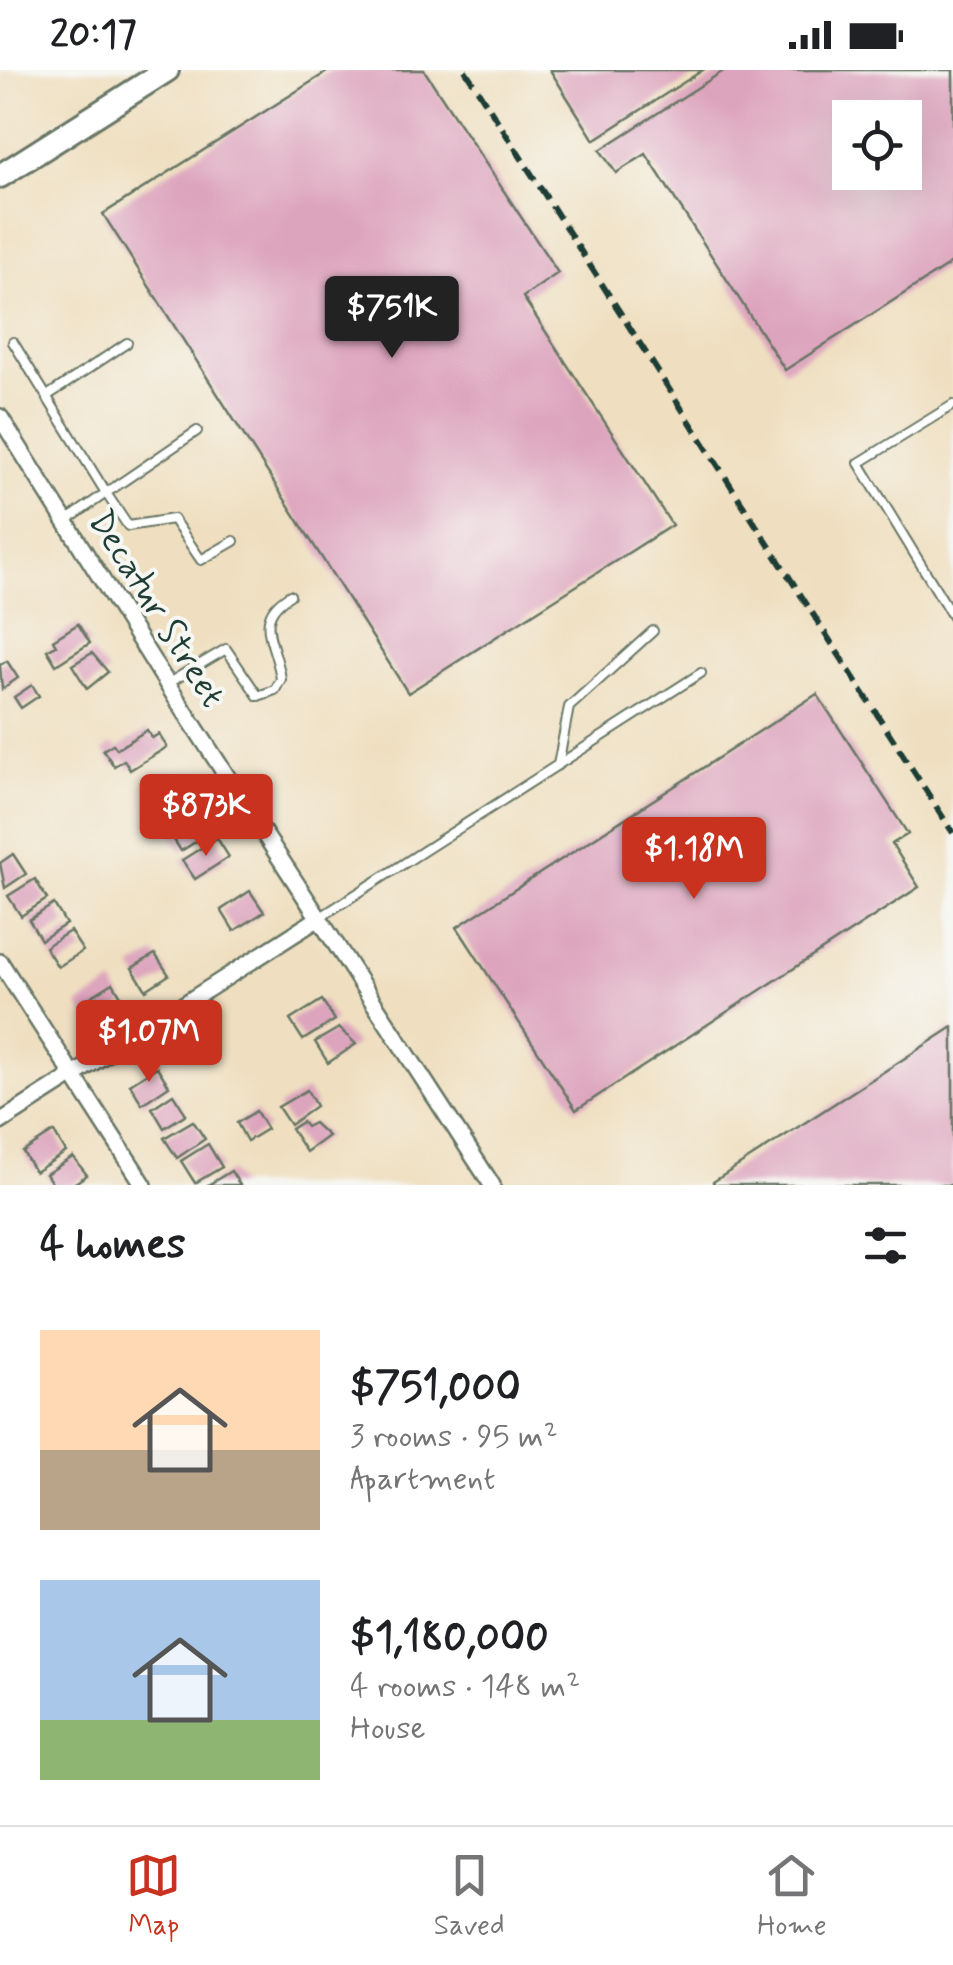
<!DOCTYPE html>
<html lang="en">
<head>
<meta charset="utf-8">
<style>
  :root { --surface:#fff; --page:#f6f6f6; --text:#202124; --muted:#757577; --line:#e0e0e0; --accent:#c8321e }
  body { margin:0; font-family:Mynerve,sans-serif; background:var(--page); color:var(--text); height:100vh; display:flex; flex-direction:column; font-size:38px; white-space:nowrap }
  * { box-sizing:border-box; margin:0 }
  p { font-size:32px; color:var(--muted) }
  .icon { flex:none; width:55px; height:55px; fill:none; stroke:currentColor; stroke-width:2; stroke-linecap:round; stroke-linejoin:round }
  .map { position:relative; height:1115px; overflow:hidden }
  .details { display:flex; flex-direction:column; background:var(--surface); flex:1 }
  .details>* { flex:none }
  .tools { position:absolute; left:832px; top:30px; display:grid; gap:20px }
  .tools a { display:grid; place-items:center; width:90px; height:90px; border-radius:0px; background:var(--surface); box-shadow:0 10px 40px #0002; font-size:50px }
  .price { position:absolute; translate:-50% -85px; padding:0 22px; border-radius:10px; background:var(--accent); color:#fff; font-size:32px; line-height:65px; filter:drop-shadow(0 2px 5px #0008) }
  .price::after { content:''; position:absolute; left:50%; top:60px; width:30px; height:22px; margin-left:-15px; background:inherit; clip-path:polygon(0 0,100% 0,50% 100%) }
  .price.current { background:#222; color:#fff }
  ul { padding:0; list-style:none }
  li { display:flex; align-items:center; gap:30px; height:250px; padding:0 40px }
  li span { display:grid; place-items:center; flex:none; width:280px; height:200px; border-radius:0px; color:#555 }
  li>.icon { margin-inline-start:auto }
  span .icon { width:120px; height:120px; fill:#fffc; stroke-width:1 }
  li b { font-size:42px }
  h2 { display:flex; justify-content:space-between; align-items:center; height:120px; padding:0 40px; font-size:42px }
  .status { display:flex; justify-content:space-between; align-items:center; height:70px; padding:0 50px; background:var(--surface); direction:ltr }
  .status svg { height:28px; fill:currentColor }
  .menu { display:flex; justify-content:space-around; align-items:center; height:140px; border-top:2px solid var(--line); background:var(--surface); font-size:28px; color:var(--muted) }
  .menu a { display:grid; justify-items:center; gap:5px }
  .menu .current { color:var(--accent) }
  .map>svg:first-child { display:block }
  .building { fill:#dda4bd; fill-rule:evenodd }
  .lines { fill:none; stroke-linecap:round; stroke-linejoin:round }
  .lane-casing { stroke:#687665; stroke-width:12 }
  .street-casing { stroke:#687665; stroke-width:20 }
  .secondary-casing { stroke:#687665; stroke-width:28 }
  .lane { stroke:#fff; stroke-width:8 }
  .street { stroke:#fff; stroke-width:15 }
  .secondary { stroke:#fff; stroke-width:22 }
  .rail { stroke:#1f3d34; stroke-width:6; stroke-dasharray:15 8; stroke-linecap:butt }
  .labels { text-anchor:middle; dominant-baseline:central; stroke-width:8; stroke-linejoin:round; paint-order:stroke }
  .street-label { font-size:35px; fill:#1f3d34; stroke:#f6f6f2 }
</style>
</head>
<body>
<div class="status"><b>20:17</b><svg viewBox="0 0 49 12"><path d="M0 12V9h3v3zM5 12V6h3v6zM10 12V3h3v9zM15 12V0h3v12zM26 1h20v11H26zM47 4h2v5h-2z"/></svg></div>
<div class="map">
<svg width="953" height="1115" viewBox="0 0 953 1115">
  <rect width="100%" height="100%" fill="#f6f6f2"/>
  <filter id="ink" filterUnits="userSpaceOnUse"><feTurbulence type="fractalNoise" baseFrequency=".01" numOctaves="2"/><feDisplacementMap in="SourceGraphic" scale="20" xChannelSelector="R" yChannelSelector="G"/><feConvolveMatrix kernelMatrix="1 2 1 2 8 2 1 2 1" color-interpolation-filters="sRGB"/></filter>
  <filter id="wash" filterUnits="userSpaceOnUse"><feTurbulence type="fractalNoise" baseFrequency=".0048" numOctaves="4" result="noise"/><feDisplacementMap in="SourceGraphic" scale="40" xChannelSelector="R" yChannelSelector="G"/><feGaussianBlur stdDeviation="2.25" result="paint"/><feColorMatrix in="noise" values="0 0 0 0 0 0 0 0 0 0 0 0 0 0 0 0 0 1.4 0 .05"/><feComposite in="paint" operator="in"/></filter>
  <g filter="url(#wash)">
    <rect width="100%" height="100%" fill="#efdfc0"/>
    <g id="blocks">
      <g class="building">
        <path d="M330,0h94l134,203 -35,24 149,228 -264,168 -305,-479z"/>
        <path d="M550,0h153l-109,70z"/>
        <path d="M725,0h228v192l-168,108 -139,-216 -30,19 -16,-23zM850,48h55v54h-55z"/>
        <path d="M78,554l12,19 -34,22 -9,-15 9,-5 -3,-5z"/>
        <path d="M92,583l16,19 -21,17 -15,-24z"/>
        <path d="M7,591l11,17 -16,11 -2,-24z"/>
        <path d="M32,615l7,11 -18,12 -7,-11z"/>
        <path d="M817,624l91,140 -16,10 27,43 -343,223 -119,-183z"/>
        <path d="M147,660l5,8 7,-4 8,13 -37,23 -6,-10 -10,6 -11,-16 10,-6 4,5z"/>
        <path d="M183,714l12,18 -30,20 -12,-18z"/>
        <path d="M200,741l16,18 -35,22 -13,-21z"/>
        <path d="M217,768l12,19 -34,22 -13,-19z"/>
        <path d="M13,784l13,20 -21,14 -5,-25z"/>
        <path d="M35,809l12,20 -26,17 -13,-20z"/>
        <path d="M250,821l14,21 -30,19 -13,-21z"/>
        <path d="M54,834l12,20 -25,16 -12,-20z"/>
        <path d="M70,861l13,20 -25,16 -13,-20z"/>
        <path d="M155,884l14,21 -23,15 -14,-22z"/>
        <path d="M113,913l12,20 -34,22 -13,-20z"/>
        <path d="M322,930l13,20 -32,20 -13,-20z"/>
        <path d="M953,957v158h-238l-2,-3z"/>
        <path d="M339,958l17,16 -28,19 -13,-21z"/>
        <path d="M205,960l11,16 -17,11 -11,-17z"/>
        <path d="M157,997l12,19 -27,18 -12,-20z"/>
        <path d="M307,1020l9,16 -26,19 -12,-18z"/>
        <path d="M173,1024l13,20 -22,14 -12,-20z"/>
        <path d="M256,1041l11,18 -20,12 -10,-18z"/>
        <path d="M193,1051l12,18 -28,19 -13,-20z"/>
        <path d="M302,1052l4,5 8,-4 14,13 -22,16 -15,-23z"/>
        <path d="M54,1062l12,20 -31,20 -12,-20z"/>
        <path d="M208,1074l14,23 -27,16 -14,-22z"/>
        <path d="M73,1087l14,18 -15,10h-19l-7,-11z"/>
        <path d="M231,1101l9,14h-32z"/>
      </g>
    </g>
  </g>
  <g filter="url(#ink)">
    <use href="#blocks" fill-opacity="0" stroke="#687665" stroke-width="2.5"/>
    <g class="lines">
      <defs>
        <g id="lane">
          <path d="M13,272l93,151 -40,28"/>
          <path d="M47,326l80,-53"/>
          <path d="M953,335l-94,58 94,154"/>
          <path d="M197,361l-91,62 22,33 45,-7 28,41 33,-19"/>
          <path d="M167,614l59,-35 32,47 17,-6 6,-11c-5,-38 -30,-60 9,-84"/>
          <path d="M558,695l11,-58 84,-76"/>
          <path d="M319,848l382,-245"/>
        </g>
        <g id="street">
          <path d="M0,347l176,281 316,487"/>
          <path d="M0,892l144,223"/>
          <path d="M0,1052l319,-204"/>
        </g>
        <path id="secondary" d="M0,106l167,-106"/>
      </defs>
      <use href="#lane" class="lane-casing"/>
      <use href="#street" class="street-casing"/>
      <use href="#secondary" class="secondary-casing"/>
      <use href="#lane" class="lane"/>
      <use href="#street" class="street"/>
      <use href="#secondary" class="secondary"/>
      <path class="rail" d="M465,0l488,763"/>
    </g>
  </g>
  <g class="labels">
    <g class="street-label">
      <text transform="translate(156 539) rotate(58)">Decatur Street</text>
    </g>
  </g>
</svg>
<div class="tools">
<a><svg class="icon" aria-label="locate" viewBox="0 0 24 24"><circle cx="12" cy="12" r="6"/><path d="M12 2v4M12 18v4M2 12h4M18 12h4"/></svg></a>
</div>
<b class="price current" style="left:392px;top:291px">$751K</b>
<b class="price" style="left:206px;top:789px">$873K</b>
<b class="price" style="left:694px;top:832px">$1.18M</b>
<b class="price" style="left:149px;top:1015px">$1.07M</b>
</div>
<section class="details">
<h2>4 homes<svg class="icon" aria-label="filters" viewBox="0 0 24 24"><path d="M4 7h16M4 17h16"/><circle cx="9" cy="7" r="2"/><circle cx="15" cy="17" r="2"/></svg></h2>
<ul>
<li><span style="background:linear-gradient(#ffd9b3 60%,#b9a48a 0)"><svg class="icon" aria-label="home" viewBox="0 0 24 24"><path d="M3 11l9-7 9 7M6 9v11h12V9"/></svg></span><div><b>$751,000</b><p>3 rooms · 95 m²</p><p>Apartment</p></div></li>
<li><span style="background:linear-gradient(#a9c7e8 70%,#8fb573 0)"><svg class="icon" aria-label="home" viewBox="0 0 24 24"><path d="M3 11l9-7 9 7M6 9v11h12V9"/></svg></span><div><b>$1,180,000</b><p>4 rooms · 148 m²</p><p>House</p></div></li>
</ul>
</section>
<nav class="menu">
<a class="current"><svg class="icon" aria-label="map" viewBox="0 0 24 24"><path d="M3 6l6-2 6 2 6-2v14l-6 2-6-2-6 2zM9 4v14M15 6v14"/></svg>Map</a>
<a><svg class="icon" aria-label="saved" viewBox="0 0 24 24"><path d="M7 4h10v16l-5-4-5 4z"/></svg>Saved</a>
<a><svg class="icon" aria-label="home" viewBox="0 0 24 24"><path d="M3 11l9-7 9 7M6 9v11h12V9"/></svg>Home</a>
</nav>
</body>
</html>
